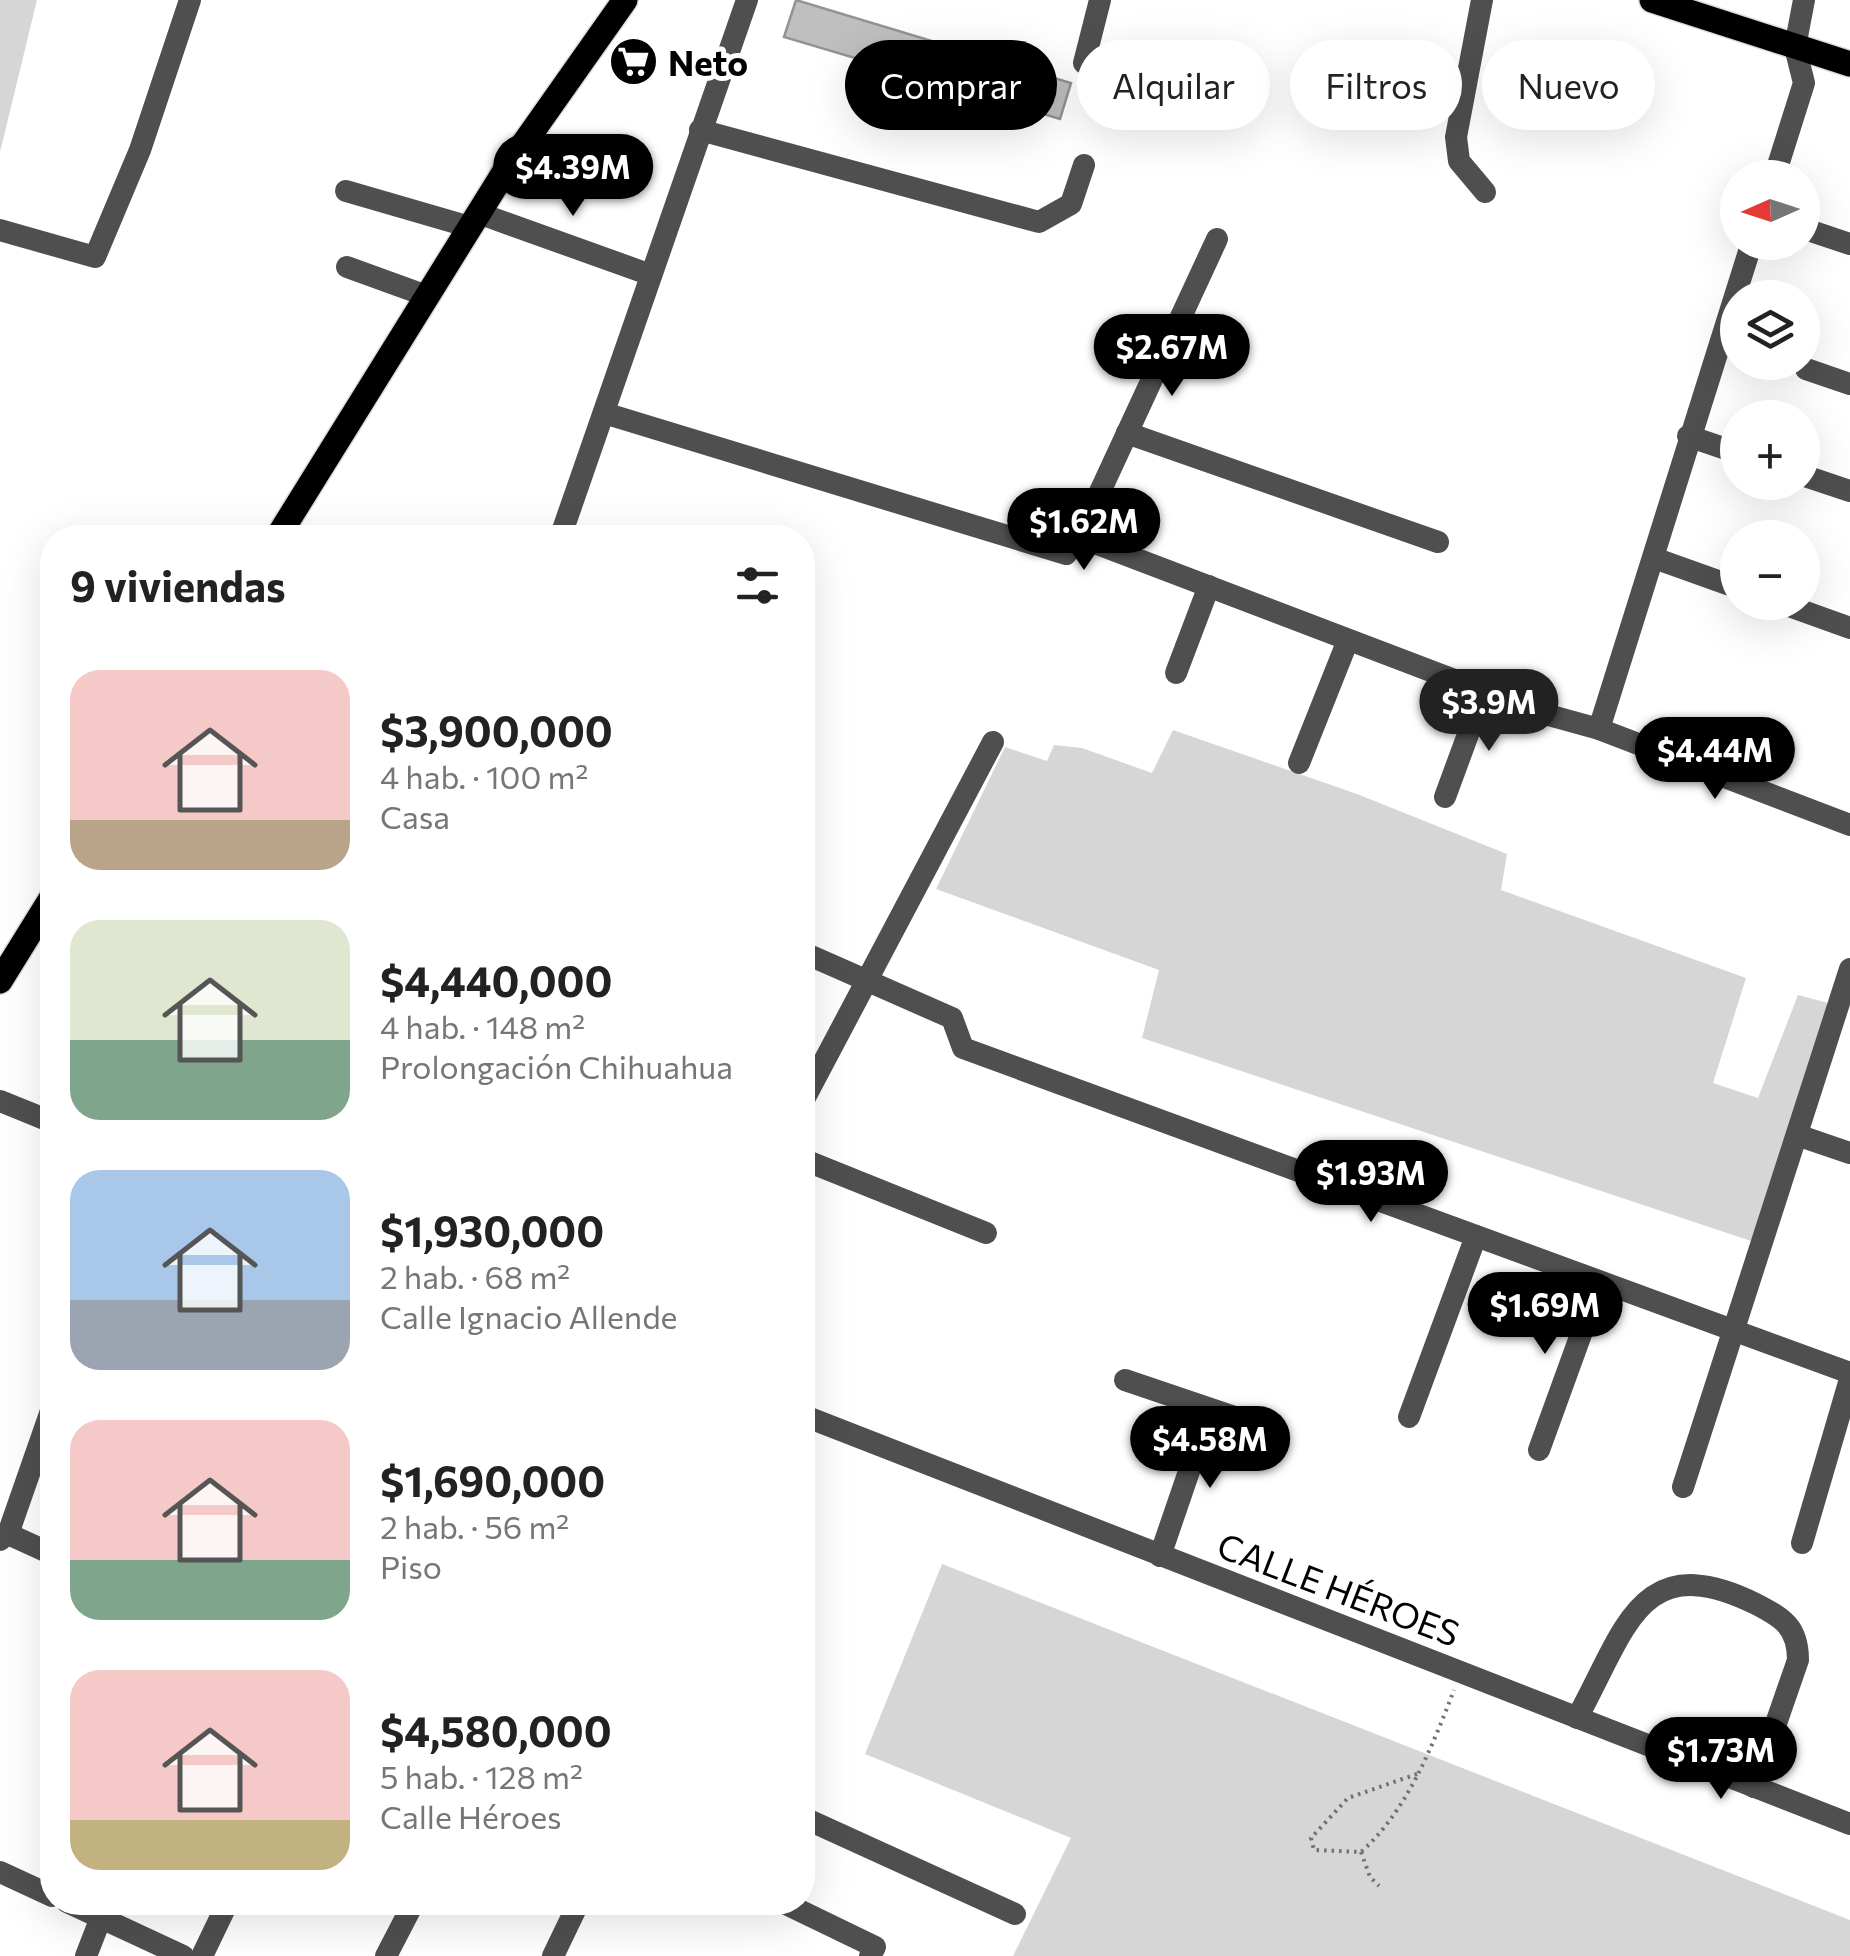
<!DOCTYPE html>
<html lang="es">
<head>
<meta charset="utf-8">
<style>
  :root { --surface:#fff; --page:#f2f2f2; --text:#222; --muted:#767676; --accent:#000 }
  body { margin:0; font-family:Commissioner,sans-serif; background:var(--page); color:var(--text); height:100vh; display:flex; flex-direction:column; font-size:38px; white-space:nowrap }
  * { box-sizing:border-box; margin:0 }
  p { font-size:32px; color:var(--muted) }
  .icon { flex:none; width:55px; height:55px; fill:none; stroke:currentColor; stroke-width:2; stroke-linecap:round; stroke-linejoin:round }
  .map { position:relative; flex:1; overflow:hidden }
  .side { position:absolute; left:40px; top:525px; width:775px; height:1390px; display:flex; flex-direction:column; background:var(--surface); border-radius:40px; box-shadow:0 10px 40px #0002 }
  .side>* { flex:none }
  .banner { position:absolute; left:845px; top:40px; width:855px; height:90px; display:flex; gap:20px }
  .needle { width:65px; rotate:267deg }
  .buttons { position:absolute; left:1720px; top:160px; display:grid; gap:20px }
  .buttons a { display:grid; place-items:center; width:100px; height:100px; border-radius:50%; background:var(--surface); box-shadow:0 10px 40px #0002; font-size:50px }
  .price { position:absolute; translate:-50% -85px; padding:0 22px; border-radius:35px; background:var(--accent); color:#fff; font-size:32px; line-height:65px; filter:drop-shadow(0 2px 5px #0008) }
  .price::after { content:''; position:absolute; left:50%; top:60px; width:30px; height:22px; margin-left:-15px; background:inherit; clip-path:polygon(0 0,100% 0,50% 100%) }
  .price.on { background:#222; color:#fff }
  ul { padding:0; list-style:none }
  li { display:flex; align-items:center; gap:30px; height:250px; padding:0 30px }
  li span { display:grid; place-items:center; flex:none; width:280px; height:200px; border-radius:30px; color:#555 }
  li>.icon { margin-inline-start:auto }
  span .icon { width:120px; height:120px; fill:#fffc; stroke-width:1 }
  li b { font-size:42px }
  h2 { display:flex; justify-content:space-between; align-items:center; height:120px; padding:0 30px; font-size:42px }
  .pill { padding:0 35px; border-radius:45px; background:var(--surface); box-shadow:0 10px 40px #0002; font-size:35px; line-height:90px }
  .pill.on { background:var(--accent); color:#fff }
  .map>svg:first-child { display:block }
  .green { fill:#d6d6d6 }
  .building { fill:#bfbfbf; stroke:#939393; stroke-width:2.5 }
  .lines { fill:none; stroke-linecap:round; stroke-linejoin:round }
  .major-casing { stroke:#dbdbdb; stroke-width:28 }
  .path { stroke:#717171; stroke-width:4; stroke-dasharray:2.5 5; stroke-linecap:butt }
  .minor { stroke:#4f4f4f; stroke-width:22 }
  .major { stroke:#000; stroke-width:25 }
  .labels { text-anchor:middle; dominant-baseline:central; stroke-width:10; stroke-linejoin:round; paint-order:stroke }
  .poi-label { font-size:35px; font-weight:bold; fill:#000; stroke:#fff; text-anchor:start }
  .street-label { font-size:35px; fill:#000; stroke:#fff }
</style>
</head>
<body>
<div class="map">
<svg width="1850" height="1956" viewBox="0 0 1850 1956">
  <rect width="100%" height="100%" fill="#fff"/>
  <g class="green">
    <path d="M0,0h37l-37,152z"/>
    <path d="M1173,730l184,64 150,60 -6,36 245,88 -33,105 45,15 40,-103 30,8 -71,240 -615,-205 17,-68 -223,-81 69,-142 42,14 7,-16 28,3 70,25z"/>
    <path d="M942,1564l908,356v36h-837l58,-118 -206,-84z"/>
  </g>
  <path class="building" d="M796,0l275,83 -11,36 -276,-82z"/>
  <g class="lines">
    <defs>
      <g id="major">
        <path d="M1652,0l198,64"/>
        <path d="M277,538l231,-372 117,-166"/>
        <path d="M0,981l52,-84"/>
      </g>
    </defs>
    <use href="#major" class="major-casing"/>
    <g class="path">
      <path d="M1417,1774l-69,24 -37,40 3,12 47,2c46,-41 71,-105 93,-162"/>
      <path d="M1361,1852l9,25 9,9"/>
    </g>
    <g class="minor">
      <path d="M1482,0l-26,137 3,24 26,31"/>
      <path d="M1084,63l16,-63"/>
      <path d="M700,130l339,92 32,-18 13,-39"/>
      <path d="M1774,178l30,-95 -9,-36 9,-47"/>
      <path d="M346,191l124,36"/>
      <path d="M478,213l173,62"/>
      <path d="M1802,228l48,16"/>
      <path d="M0,230l95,27 45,-107 50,-150"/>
      <path d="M347,267l80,29"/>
      <path d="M1806,369l44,15"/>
      <path d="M604,413l462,141 13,-17 138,-298"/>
      <path d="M1127,433l311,109"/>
      <path d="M1688,436l50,17"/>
      <path d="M1802,475l48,16"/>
      <path d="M1079,537l462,176 58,16 251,96"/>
      <path d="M560,538l187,-538"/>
      <path d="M1654,558l84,30"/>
      <path d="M1778,602l72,26"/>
      <path d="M1176,673l33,-87"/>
      <path d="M1599,729l153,-487"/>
      <path d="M1299,763l49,-123"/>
      <path d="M1445,797l39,-106"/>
      <path d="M802,952l150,66 11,30 887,325"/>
      <path d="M0,1101l52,21"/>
      <path d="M802,1103l191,-361"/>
      <path d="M1797,1135l53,18"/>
      <path d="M802,1159l184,74"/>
      <path d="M1125,1380l130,44"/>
      <path d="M802,1415l1048,409"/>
      <path d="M1409,1417l67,-181"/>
      <path d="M1539,1450l61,-168"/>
      <path d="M1683,1487l167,-518"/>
      <path d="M8,1534l44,-126"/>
      <path d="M0,1540l8,-6 44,20"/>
      <path d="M1802,1543l48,-164"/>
      <path d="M1160,1556l50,-146"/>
      <path d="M1577,1718c48,-86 62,-172 179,-114 27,14 42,23 42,56l-44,127"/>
      <path d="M802,1817l213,97"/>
      <path d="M0,1872l52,24"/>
      <path d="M67,1902l116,54"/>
      <path d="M782,1902l93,45 -5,9"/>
      <path d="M86,1956l14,-36"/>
      <path d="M202,1956l26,-54"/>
      <path d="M386,1956l28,-54"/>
      <path d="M553,1956l26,-54"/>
    </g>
    <use href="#major" class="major"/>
  </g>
  <defs>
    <symbol id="supermarket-disc" viewBox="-11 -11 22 22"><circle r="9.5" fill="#000" stroke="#fff"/><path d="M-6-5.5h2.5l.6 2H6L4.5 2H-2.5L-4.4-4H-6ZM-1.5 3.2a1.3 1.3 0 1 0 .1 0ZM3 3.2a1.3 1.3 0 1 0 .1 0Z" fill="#fff"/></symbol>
  </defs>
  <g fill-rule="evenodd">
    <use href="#supermarket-disc" x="606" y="34" width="55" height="55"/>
  </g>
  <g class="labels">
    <g class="poi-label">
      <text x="668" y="61">Neto</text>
    </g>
    <g class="street-label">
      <text transform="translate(1339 1588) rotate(21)">CALLE HÉROES</text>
    </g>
  </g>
</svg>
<div class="buttons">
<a><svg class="needle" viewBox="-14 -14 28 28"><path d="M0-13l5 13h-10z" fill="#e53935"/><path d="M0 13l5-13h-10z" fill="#767676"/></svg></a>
<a><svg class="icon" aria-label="layers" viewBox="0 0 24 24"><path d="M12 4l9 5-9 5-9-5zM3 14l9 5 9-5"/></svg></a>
<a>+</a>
<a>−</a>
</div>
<b class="price" style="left:573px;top:219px">$4.39M</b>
<b class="price" style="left:1172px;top:399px">$2.67M</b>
<b class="price" style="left:1084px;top:573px">$1.62M</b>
<b class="price on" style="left:1489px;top:754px">$3.9M</b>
<b class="price" style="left:1715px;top:802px">$4.44M</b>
<b class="price" style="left:1371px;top:1225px">$1.93M</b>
<b class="price" style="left:1545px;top:1357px">$1.69M</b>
<b class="price" style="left:1210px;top:1491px">$4.58M</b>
<b class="price" style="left:1721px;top:1802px">$1.73M</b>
<div class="banner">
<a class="pill on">Comprar</a>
<a class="pill">Alquilar</a>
<a class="pill">Filtros</a>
<a class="pill">Nuevo</a>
</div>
<section class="side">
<h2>9 viviendas<svg class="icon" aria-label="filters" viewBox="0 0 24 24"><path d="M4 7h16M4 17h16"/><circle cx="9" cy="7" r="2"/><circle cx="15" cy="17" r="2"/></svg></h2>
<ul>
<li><span style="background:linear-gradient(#f6c9c9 75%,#b9a48a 0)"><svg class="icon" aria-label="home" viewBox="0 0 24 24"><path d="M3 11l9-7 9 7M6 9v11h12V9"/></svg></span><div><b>$3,900,000</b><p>4 hab. · 100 m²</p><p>Casa</p></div></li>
<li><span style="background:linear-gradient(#dfe7d0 60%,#7fa58c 0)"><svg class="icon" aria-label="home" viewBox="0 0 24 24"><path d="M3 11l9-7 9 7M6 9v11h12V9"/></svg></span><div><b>$4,440,000</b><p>4 hab. · 148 m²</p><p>Prolongación Chihuahua</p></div></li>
<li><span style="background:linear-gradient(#a9c7e8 65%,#9aa5b1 0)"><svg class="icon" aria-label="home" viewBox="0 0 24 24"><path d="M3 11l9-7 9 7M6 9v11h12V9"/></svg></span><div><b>$1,930,000</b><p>2 hab. · 68 m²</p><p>Calle Ignacio Allende</p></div></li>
<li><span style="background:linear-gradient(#f6c9c9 70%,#7fa58c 0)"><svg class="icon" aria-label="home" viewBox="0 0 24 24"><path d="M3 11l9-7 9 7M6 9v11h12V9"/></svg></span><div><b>$1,690,000</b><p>2 hab. · 56 m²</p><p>Piso</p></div></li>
<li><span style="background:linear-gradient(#f6c9c9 75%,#c2b280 0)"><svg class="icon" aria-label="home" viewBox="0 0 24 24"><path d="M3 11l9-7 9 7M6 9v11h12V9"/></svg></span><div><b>$4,580,000</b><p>5 hab. · 128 m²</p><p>Calle Héroes</p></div></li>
</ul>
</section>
</div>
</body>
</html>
